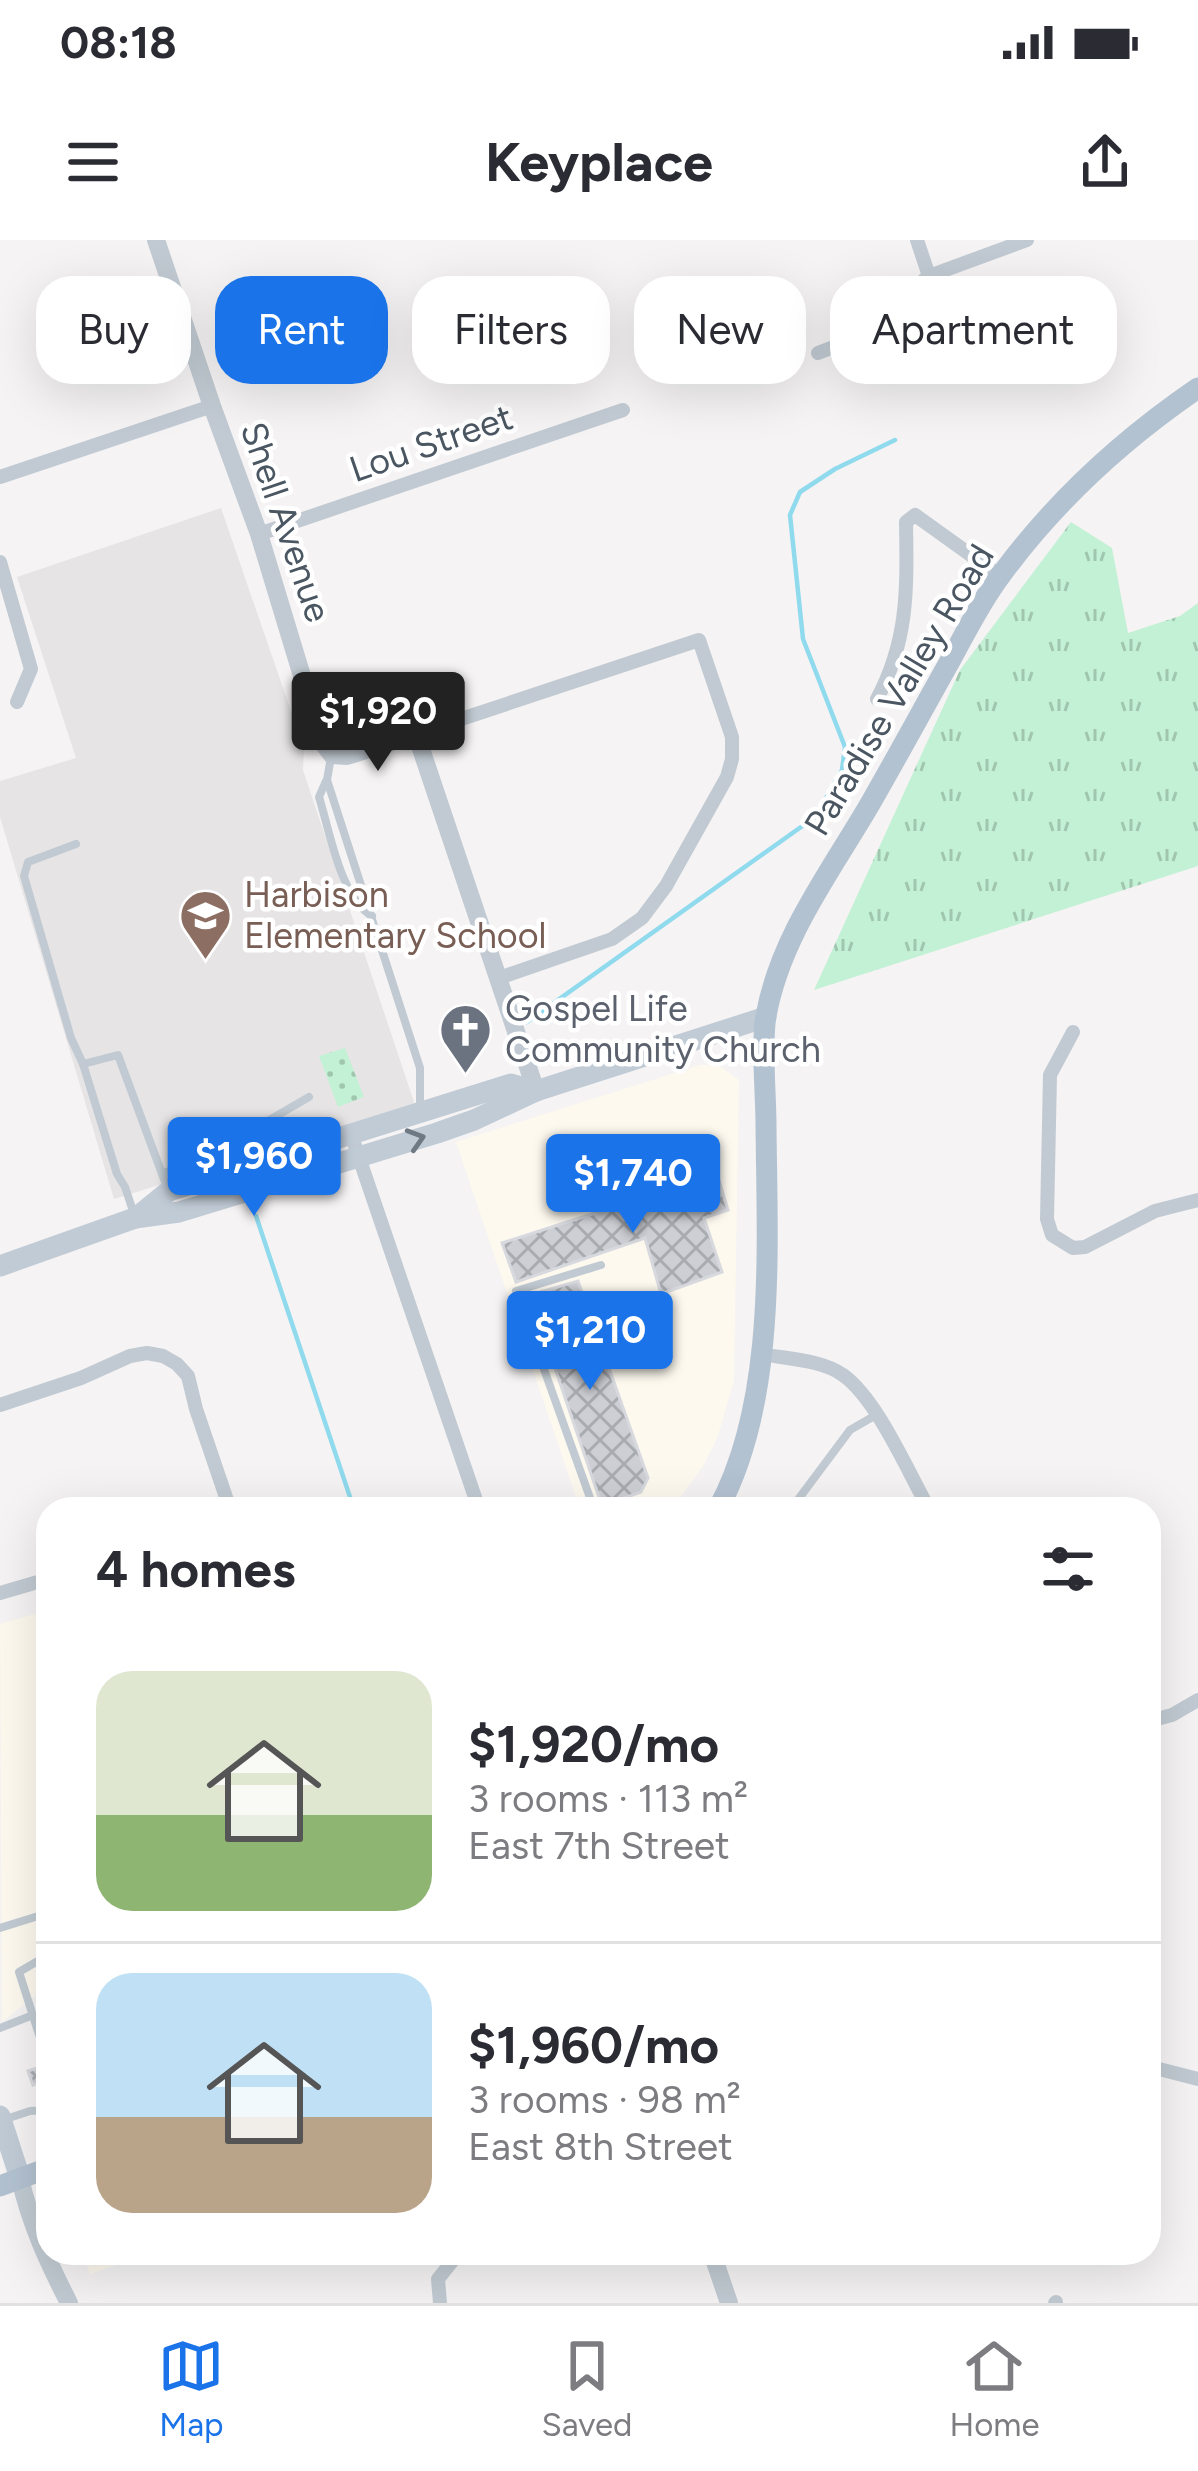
<!DOCTYPE html>
<html lang="en">
<head>
<meta charset="utf-8">
<style>
  :root { --surface:#fff; --page:#f7f7f7; --text:#2b2b33; --muted:#7c7c81; --line:#e1e1e2; --accent:#1a73e8 }
  body { margin:0; font-family:Figtree,sans-serif; background:var(--page); color:var(--text); height:100vh; display:flex; flex-direction:column; font-size:45px; white-space:nowrap }
  * { box-sizing:border-box; margin:0 }
  p { font-size:39px; color:var(--muted) }
  .icon { flex:none; width:66px; height:66px; fill:none; stroke:currentColor; stroke-width:2; stroke-linecap:round; stroke-linejoin:round }
  .map { position:relative; flex:1; overflow:hidden }
  .panel { position:absolute; left:36px; top:1257px; width:1125px; height:768px; display:flex; flex-direction:column; background:var(--surface); border-radius:36px; box-shadow:0 12px 48px #0002 }
  .panel>* { flex:none }
  .banner { position:absolute; left:36px; top:36px; width:1128px; height:108px; display:flex; gap:24px }
  .price { position:absolute; translate:-50% -102px; padding:0 27px; border-radius:12px; background:var(--accent); color:#fff; font-size:39px; line-height:78px; filter:drop-shadow(0 3px 6px #0008) }
  .price::after { content:''; position:absolute; left:50%; top:72px; width:36px; height:27px; margin-left:-18px; background:inherit; clip-path:polygon(0 0,100% 0,50% 100%) }
  .price.current { background:#222; color:#fff }
  ul { padding:0; list-style:none }
  li { display:flex; align-items:center; gap:36px; height:300px; padding:0 60px }
  li+li { border-top:3px solid var(--line) }
  li span { display:grid; place-items:center; flex:none; width:336px; height:240px; border-radius:36px; color:#555 }
  li>.icon { margin-inline-start:auto }
  span .icon { width:144px; height:144px; fill:#fffc; stroke-width:1 }
  li b { font-size:51px }
  h2 { display:flex; justify-content:space-between; align-items:center; height:144px; padding:0 60px; font-size:51px }
  .tag { padding:0 42px; border-radius:36px; background:var(--surface); box-shadow:0 12px 48px #0002; font-size:42px; line-height:108px }
  .tag.current { background:var(--accent); color:#fff }
  .status { display:flex; justify-content:space-between; align-items:center; height:84px; padding:0 60px; background:var(--surface); direction:ltr }
  .status svg { height:33px; fill:currentColor }
  header { display:flex; justify-content:space-between; align-items:center; height:156px; padding:0 60px; background:var(--surface); font-size:54px; font-weight:700 }
  .tabs { display:flex; justify-content:space-around; align-items:center; height:168px; border-top:3px solid var(--line); background:var(--surface); font-size:33px; color:var(--muted) }
  .tabs a { display:grid; justify-items:center; gap:6px }
  .tabs .current { color:var(--accent) }
  .map>svg:first-child { display:block }
  .commercial { fill:#fdf9ef }
  .education { fill:#e6e4e5 }
  .grass { fill:url(#grass-tufts) }
  .park { fill:url(#park-dots) }
  .lines { fill:none; stroke-linecap:round; stroke-linejoin:round }
  .stream { stroke:#90daee; stroke-width:4.5 }
  .building { fill:url(#building-cross-hatch); stroke:#d7d9de; stroke-width:3 }
  .service { stroke:#c1cad2; stroke-width:8 }
  .minor { stroke:#c1cad2; stroke-width:14 }
  .tertiary { stroke:#c1cad2; stroke-width:18 }
  .secondary { stroke:#c1cbd6; stroke-width:21 }
  .primary { stroke:#b3c2d1; stroke-width:21 }
  .oneway { stroke:#6e7984 }
  .labels { text-anchor:middle; dominant-baseline:central; stroke-width:9; stroke-linejoin:round; paint-order:stroke }
  .street-label { font-size:36px; fill:#4a5661; stroke:#fff }
  .education-label { font-size:36px; fill:#785e54; stroke:#fff; text-anchor:start }
  .worship-label { font-size:36px; fill:#5b616d; stroke:#fff; text-anchor:start }
</style>
</head>
<body>
<div class="status"><b>08:18</b><svg viewBox="0 0 49 12"><path d="M0 12V9h3v3zM5 12V6h3v6zM10 12V3h3v9zM15 12V0h3v12zM26 1h20v11H26zM47 4h2v5h-2z"/></svg></div>
<header><svg class="icon" aria-label="menu" viewBox="0 0 24 24"><path d="M4 6h16M4 12h16M4 18h16"/></svg>Keyplace<svg class="icon" aria-label="share" viewBox="0 0 24 24"><path d="M12 15V3M7 8l5-5 5 5M5 13v7h14v-7"/></svg></header>
<div class="map">
<svg width="1198" height="2063" viewBox="0 0 1198 2063">
  <defs>
    <pattern id="grass-tufts" width="24" height="20" patternUnits="userSpaceOnUse" patternTransform="scale(3)"><rect width="24" height="20" fill="#c3f1d5"/><path d="M3 7l-1-3M5 7V3M7 7l1-3M15 17l-1-3M17 17v-4M19 17l1-3" fill="none" stroke="#a0c6b0"/></pattern>
    <pattern id="park-dots" width="8" height="8" patternUnits="userSpaceOnUse" patternTransform="scale(3)"><rect width="8" height="8" fill="#c3f1d5"/><path d="M2 2h.1M6 6h.1" fill="none" stroke="#a0c6b0" stroke-width="1.8" stroke-linecap="round"/></pattern>
    <pattern id="building-cross-hatch" width="8" height="8" patternUnits="userSpaceOnUse" patternTransform="scale(3)"><rect width="8" height="8" fill="#cdcfd5"/><path d="M0 0l8 8M0 8l8-8" fill="none" stroke="#a8abb0"/></pattern>
  </defs>
  <rect width="100%" height="100%" fill="#f5f3f3"/>
  <g class="commercial">
    <path d="M700,825h18l21,15 -5,300 -17,59 -14,27 -31,43h-92l-124,-367z"/>
    <path d="M48,1370v376l-46,36 -2,-398z"/>
    <path d="M82,2013h69l-61,21z"/>
  </g>
  <path class="education" d="M221,268l83,241 -1,21 112,335 -301,94 -114,-382v-36l76,-23 -59,-181z"/>
  <path class="grass" d="M1071,282l41,26 16,85 52,-17 18,-13v263l-384,124 146,-320z"/>
  <path class="park" d="M345,808l19,49 -26,10 -19,-51z"/>
  <g class="lines">
    <g class="stream">
      <path d="M527,782l288,-205 27,-47 3,-23 -42,-108 -13,-124 10,-23 35,-23 60,-29"/>
      <path d="M256,976l98,293"/>
    </g>
  </g>
  <g class="building">
    <path d="M717,934l11,36 -24,8 18,54 -61,22 -16,-56 -129,44 -14,-39 93,-30 -5,-11 16,-7 6,14z"/>
    <path d="M578,1041l70,197 -7,14 -39,14 -72,-211z"/>
    <path d="M48,1824v16l-15,5 -5,-14z"/>
  </g>
  <g class="lines">
    <g class="service">
      <path d="M331,517l-4,23 93,288v43"/>
      <path d="M326,541l-7,16c11,35 21,100 53,119"/>
      <path d="M76,604l-48,18 -4,14 47,162 12,26 34,110 8,13 10,30"/>
      <path d="M83,824l35,-9 50,135"/>
      <path d="M163,933l32,-10 114,-66"/>
      <path d="M594,1269l-78,-218 85,-26"/>
      <path d="M791,1269l59,-79 26,-15"/>
      <path d="M0,1688l48,-15"/>
      <path d="M48,1715l-29,17 23,72 6,-2"/>
      <path d="M0,1788l33,-13"/>
      <path d="M3,1880l27,-9 18,-1"/>
    </g>
    <g class="minor">
      <path d="M917,0l12,36"/>
      <path d="M818,113l31,-12 80,-65 98,-36"/>
      <path d="M0,237l212,-71"/>
      <path d="M259,294l364,-124"/>
      <path d="M0,322l31,107 -14,33"/>
      <path d="M877,459c32,-60 30,-112 29,-177l9,-7 85,61"/>
      <path d="M416,494l283,-94 33,97v22l-5,18 -61,109 -24,32 -30,21 -113,39"/>
      <path d="M1073,792l-23,43 -3,144 5,16 21,13 12,-1 70,-36 43,-11"/>
      <path d="M351,894l128,375"/>
      <path d="M762,1114c26,5 60,6 81,21 34,24 65,97 86,134"/>
      <path d="M0,1165l81,-27 49,-22 17,-3 16,3 14,8 11,12 8,33 34,100"/>
      <path d="M0,1353l48,-14"/>
      <path d="M1149,1481l23,-6 26,-15"/>
      <path d="M1149,1829h10l39,10"/>
      <path d="M440,2063l-2,-24 16,-20 21,-6"/>
      <path d="M1055,2063l1,-1"/>
    </g>
    <g class="tertiary">
      <path d="M156,0l56,166 47,128 63,208 10,13 15,1 69,-22 120,357"/>
      <path d="M20,1938c10,45 28,84 49,125"/>
      <path d="M712,2013l17,50"/>
    </g>
    <g class="secondary">
      <path d="M136,978l33,-27 342,-107 25,7"/>
      <path d="M0,1026l135,-48 44,-6 258,-79 37,-13 62,-29 230,-74"/>
      <path d="M0,1876l20,62"/>
    </g>
    <g class="primary">
      <path d="M718,1269c59,-108 49,-264 48,-384 0,-31 -5,-81 0,-109 14,-79 65,-145 104,-212 27,-47 53,-95 80,-143 16,-29 31,-60 51,-86 55,-75 121,-135 197,-187"/>
      <path d="M0,1946l48,-18"/>
    </g>
  </g>
  <defs><path id="oneway-chevron" d="M-2-3.5L2.5 0L-2 3.5" fill="none" stroke-width="1.6" stroke-linecap="round" stroke-linejoin="round" transform="scale(3)"/></defs>
  <use class="oneway" href="#oneway-chevron" transform="translate(416 899) rotate(-17)"/>
  <defs>
    <symbol id="school-pin" viewBox="-11 -11 22 30"><path d="M0 17L-7.5 6A9.5 9.5 0 1 1 7.5 6Z" fill="#8d6e63" stroke="#fff"/><path d="M0-5L7-2L0 1L-7-2ZM-4 1L0 2.5L4 1V4Q0 6-4 4Z" fill="#fff"/></symbol>
    <symbol id="church-pin" viewBox="-11 -11 22 30"><path d="M0 17L-7.5 6A9.5 9.5 0 1 1 7.5 6Z" fill="#6b7280" stroke="#fff"/><path d="M-1.2-6h2.4v3.5h3.3v2.4h-3.3V6h-2.4V-.1h-3.3v-2.4h3.3Z" fill="#fff"/></symbol>
  </defs>
  <g fill-rule="evenodd">
    <use href="#school-pin" x="176" y="646" width="59" height="81"/>
    <use href="#church-pin" x="436" y="760" width="59" height="81"/>
  </g>
  <g class="labels">
    <g class="street-label">
      <text transform="translate(431 203) rotate(-19)">Lou Street</text>
      <text transform="translate(286 282) rotate(71)">Shell Avenue</text>
      <text transform="translate(899 450) rotate(-59)">Paradise Valley Road</text>
    </g>
    <g class="education-label">
      <text x="244" y="654">Harbison<tspan x="244" dy="41">Elementary School</tspan></text>
    </g>
    <g class="worship-label">
      <text x="505" y="768">Gospel Life<tspan x="505" dy="41">Community Church</tspan></text>
    </g>
  </g>
</svg>
<b class="price current" style="left:378px;top:534px">$1,920</b>
<b class="price" style="left:254px;top:979px">$1,960</b>
<b class="price" style="left:633px;top:996px">$1,740</b>
<b class="price" style="left:590px;top:1153px">$1,210</b>
<div class="banner">
<a class="tag">Buy</a>
<a class="tag current">Rent</a>
<a class="tag">Filters</a>
<a class="tag">New</a>
<a class="tag">Apartment</a>
</div>
<section class="panel">
<h2>4 homes<svg class="icon" aria-label="filters" viewBox="0 0 24 24"><path d="M4 7h16M4 17h16"/><circle cx="9" cy="7" r="2"/><circle cx="15" cy="17" r="2"/></svg></h2>
<ul>
<li><span style="background:linear-gradient(#dfe7d0 60%,#8fb573 0)"><svg class="icon" aria-label="home" viewBox="0 0 24 24"><path d="M3 11l9-7 9 7M6 9v11h12V9"/></svg></span><div><b>$1,920/mo</b><p>3 rooms · 113 m²</p><p>East 7th Street</p></div></li>
<li><span style="background:linear-gradient(#bfe0f5 60%,#b9a48a 0)"><svg class="icon" aria-label="home" viewBox="0 0 24 24"><path d="M3 11l9-7 9 7M6 9v11h12V9"/></svg></span><div><b>$1,960/mo</b><p>3 rooms · 98 m²</p><p>East 8th Street</p></div></li>
</ul>
</section>
</div>
<nav class="tabs">
<a class="current"><svg class="icon" aria-label="map" viewBox="0 0 24 24"><path d="M3 6l6-2 6 2 6-2v14l-6 2-6-2-6 2zM9 4v14M15 6v14"/></svg>Map</a>
<a><svg class="icon" aria-label="saved" viewBox="0 0 24 24"><path d="M7 4h10v16l-5-4-5 4z"/></svg>Saved</a>
<a><svg class="icon" aria-label="home" viewBox="0 0 24 24"><path d="M3 11l9-7 9 7M6 9v11h12V9"/></svg>Home</a>
</nav>
</body>
</html>
